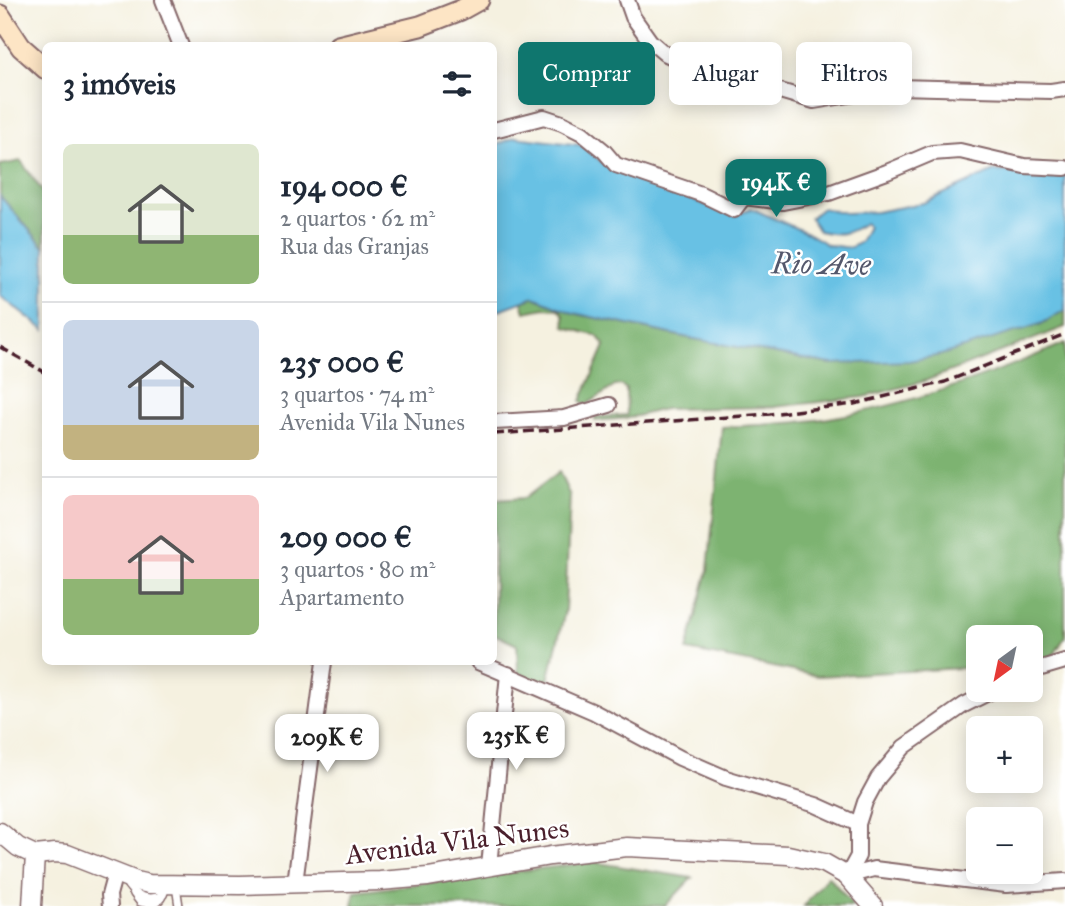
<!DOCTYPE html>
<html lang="pt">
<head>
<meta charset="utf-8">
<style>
  :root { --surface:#fff; --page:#f6f6f7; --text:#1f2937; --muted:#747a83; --line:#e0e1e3; --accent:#0f766e }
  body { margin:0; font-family:"IM FELL Great Primer",serif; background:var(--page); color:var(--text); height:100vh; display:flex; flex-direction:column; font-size:26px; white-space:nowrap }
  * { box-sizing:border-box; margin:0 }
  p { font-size:23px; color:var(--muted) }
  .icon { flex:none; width:38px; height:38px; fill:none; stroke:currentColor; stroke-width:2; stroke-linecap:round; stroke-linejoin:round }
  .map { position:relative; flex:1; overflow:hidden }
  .sheet { position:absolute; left:42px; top:42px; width:455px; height:623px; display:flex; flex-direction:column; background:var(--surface); border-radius:10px; box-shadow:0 4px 18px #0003 }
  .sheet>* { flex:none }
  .guide { position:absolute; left:518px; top:42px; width:441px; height:63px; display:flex; gap:14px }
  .needle { width:46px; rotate:213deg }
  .fabs { position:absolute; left:966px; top:625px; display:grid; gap:14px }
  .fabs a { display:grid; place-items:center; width:77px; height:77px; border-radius:10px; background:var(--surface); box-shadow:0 4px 18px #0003; font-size:35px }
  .price { position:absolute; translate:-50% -60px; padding:0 16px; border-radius:14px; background:#fff; color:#222; font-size:23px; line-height:46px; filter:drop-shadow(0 2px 4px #0008) }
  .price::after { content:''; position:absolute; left:50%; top:42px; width:21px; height:16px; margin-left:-10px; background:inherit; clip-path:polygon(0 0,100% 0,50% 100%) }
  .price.on { background:var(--accent); color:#fff }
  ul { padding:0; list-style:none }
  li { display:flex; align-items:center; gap:21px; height:175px; padding:0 21px }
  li+li { border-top:2px solid var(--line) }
  li span { display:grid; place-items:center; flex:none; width:196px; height:140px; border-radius:10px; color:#555 }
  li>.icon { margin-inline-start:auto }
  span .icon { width:84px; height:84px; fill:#fffc; stroke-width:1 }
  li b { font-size:30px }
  h2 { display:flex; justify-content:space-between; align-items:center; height:84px; padding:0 21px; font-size:30px }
  .chip { padding:0 24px; border-radius:10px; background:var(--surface); box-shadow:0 4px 18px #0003; font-size:24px; line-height:63px }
  .chip.on { background:var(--accent); color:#fff }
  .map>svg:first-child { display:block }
  .forest { fill:#7db371; stroke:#64694e; stroke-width:2 }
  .water { fill:#67c1e4; stroke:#587088; stroke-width:2 }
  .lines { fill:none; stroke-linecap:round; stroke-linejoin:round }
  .service-casing { stroke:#86686a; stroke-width:10 }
  .minor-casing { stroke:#86686a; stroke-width:18 }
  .tertiary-casing { stroke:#86686a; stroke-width:21 }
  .secondary-casing { stroke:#86686a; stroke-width:23 }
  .service { stroke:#fff; stroke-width:7 }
  .minor { stroke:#fff; stroke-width:14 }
  .tertiary { stroke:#fff; stroke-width:18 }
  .secondary { stroke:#fde5c5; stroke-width:19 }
  .rail { stroke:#4a1f2b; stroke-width:3.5; stroke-dasharray:10 5; stroke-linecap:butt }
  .labels { text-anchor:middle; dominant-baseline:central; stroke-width:5; stroke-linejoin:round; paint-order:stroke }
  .street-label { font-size:28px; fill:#4a1f2b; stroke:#fff }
  .water-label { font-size:30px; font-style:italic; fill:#54586c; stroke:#fff }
</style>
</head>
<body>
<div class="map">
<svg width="1065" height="906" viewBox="0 0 1065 906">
  <rect width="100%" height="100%" fill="#fff"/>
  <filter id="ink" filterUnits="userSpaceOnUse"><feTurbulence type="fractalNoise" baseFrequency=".0143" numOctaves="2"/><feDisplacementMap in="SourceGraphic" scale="14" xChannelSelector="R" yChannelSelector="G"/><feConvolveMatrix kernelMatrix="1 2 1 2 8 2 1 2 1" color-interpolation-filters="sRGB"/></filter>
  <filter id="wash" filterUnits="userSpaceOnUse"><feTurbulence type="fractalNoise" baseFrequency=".00686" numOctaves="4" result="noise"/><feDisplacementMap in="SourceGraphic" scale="28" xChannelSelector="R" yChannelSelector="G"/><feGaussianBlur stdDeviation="1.57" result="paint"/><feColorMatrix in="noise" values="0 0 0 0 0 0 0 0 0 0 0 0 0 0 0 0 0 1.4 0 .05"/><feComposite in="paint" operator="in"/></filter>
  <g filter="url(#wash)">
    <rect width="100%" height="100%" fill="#f5f1e0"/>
    <g class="forest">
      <path d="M21,161l24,34v53l-45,-52v-31z"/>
      <path d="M534,297l39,16 116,25 142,26 210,-40 24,-14v17l-140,54 -61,16 -90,10 -110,2 -35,9 -34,3v-4l32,-2 -1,-26 -5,-4 -6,1 -29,19 -5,-4 24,-55 -8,-10 -32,-9 -1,-12 -5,-6 -14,-1 -20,4 -3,-10z"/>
      <path d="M1065,343v294l-13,21 -21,7v-28h-53v21l-14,10 -146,8 -131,-26 21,-80 14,-143c35,-2 72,-3 107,-9 81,-13 161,-42 236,-75z"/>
      <path d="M559,472l11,24 -5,115 -18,74 -29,-12 -1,-28 -23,-11v-134l31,-2z"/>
      <path d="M593,862l99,16 -27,28h-312l2,-14z"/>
      <path d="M828,876l26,30h-50z"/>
    </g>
    <g class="water">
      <path d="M515,137l66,8 28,23 126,48 16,-8 56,25 21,12 22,3 10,-6 8,-15 -3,-4c-18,11 -24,13 -46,8l-9,-13 12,-10 24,5 30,-1 47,-9 71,-32 71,2v137l-24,14 -100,31 -32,6 -78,3 -142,-26 -116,-25 -39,-16 -40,15v-166z"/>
      <path d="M0,196l45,52v82l-45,-34z"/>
    </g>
  </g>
  <g filter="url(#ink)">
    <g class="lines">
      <defs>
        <g id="service">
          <path d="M125,880c7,16 23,22 38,15l4,-10"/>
          <path d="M176,886l3,20"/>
          <path d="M134,894l6,8c8,2 15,4 21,-4"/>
        </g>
        <g id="minor">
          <path d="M163,0l18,46"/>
          <path d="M627,0l6,17 17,24 14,12 24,11 126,37 83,-14 154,4 14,-2"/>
          <path d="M494,130l50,-13 18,6 20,10 22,18 12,14 85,29 33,16 10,-13 39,5 46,-9 58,-21 45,-19 28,-2 64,15 41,2"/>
          <path d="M494,422l70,-4 45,-13"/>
          <path d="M478,662l116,50 86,46 46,20 90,27 42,19"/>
          <path d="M1031,671l34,-10"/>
          <path d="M489,866l19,-192"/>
          <path d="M847,876l11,-20v-32l7,-22 13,-24 26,-31 60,-42 30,-15"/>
          <path d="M847,876l27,-7 132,16 59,-4"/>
          <path d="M295,883l29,-221"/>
          <path d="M110,906l-1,-11 6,-22"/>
        </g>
        <g id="tertiary">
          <path d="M0,832l18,15 17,8"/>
          <path d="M35,855l20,-2 12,1 69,27 13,3 91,1 140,-4 48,-4 122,-21 77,-9 161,8 36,8 23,13 26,30"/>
          <path d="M32,906l3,-51"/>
        </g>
        <g id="secondary">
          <path d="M0,15l21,32 25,22"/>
          <path d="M338,46l82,-20 41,-16 18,-10"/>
        </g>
      </defs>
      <use href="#service" class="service-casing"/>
      <use href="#minor" class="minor-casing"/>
      <use href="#tertiary" class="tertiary-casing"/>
      <use href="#secondary" class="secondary-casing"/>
      <use href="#service" class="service"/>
      <use href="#minor" class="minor"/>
      <use href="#tertiary" class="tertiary"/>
      <use href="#secondary" class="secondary"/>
      <g class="rail">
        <path d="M0,347l46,26"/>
        <path d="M494,434l276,-20 84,-10 91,-22 120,-48"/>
      </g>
    </g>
  </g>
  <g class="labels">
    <g class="street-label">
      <text transform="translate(457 841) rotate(-7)">Avenida Vila Nunes</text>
    </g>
    <g class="water-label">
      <text transform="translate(821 264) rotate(1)">Rio Ave</text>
    </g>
  </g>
</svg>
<div class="fabs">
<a><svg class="needle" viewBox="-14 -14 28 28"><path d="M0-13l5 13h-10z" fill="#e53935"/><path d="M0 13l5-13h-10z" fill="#747a83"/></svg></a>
<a>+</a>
<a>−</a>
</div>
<b class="price on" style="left:776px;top:219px">194K €</b>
<b class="price" style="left:516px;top:772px">235K €</b>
<b class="price" style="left:327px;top:774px">209K €</b>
<div class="guide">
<a class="chip on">Comprar</a>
<a class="chip">Alugar</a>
<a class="chip">Filtros</a>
</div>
<section class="sheet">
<h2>3 imóveis<svg class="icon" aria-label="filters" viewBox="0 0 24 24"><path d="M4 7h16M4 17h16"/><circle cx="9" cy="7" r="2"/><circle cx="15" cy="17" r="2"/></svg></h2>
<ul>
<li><span style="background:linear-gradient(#dfe7d0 65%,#8fb573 0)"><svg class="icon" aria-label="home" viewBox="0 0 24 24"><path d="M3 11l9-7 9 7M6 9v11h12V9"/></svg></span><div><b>194 000 €</b><p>2 quartos · 62 m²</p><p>Rua das Granjas</p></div></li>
<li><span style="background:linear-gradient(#c9d6e8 75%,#c2b280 0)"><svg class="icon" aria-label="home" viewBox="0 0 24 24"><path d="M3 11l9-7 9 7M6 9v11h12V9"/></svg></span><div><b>235 000 €</b><p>3 quartos · 74 m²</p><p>Avenida Vila Nunes</p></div></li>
<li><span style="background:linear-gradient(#f6c9c9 60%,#8fb573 0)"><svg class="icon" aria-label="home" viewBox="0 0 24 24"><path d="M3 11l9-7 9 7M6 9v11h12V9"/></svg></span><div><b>209 000 €</b><p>3 quartos · 80 m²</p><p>Apartamento</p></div></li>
</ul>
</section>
</div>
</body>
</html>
